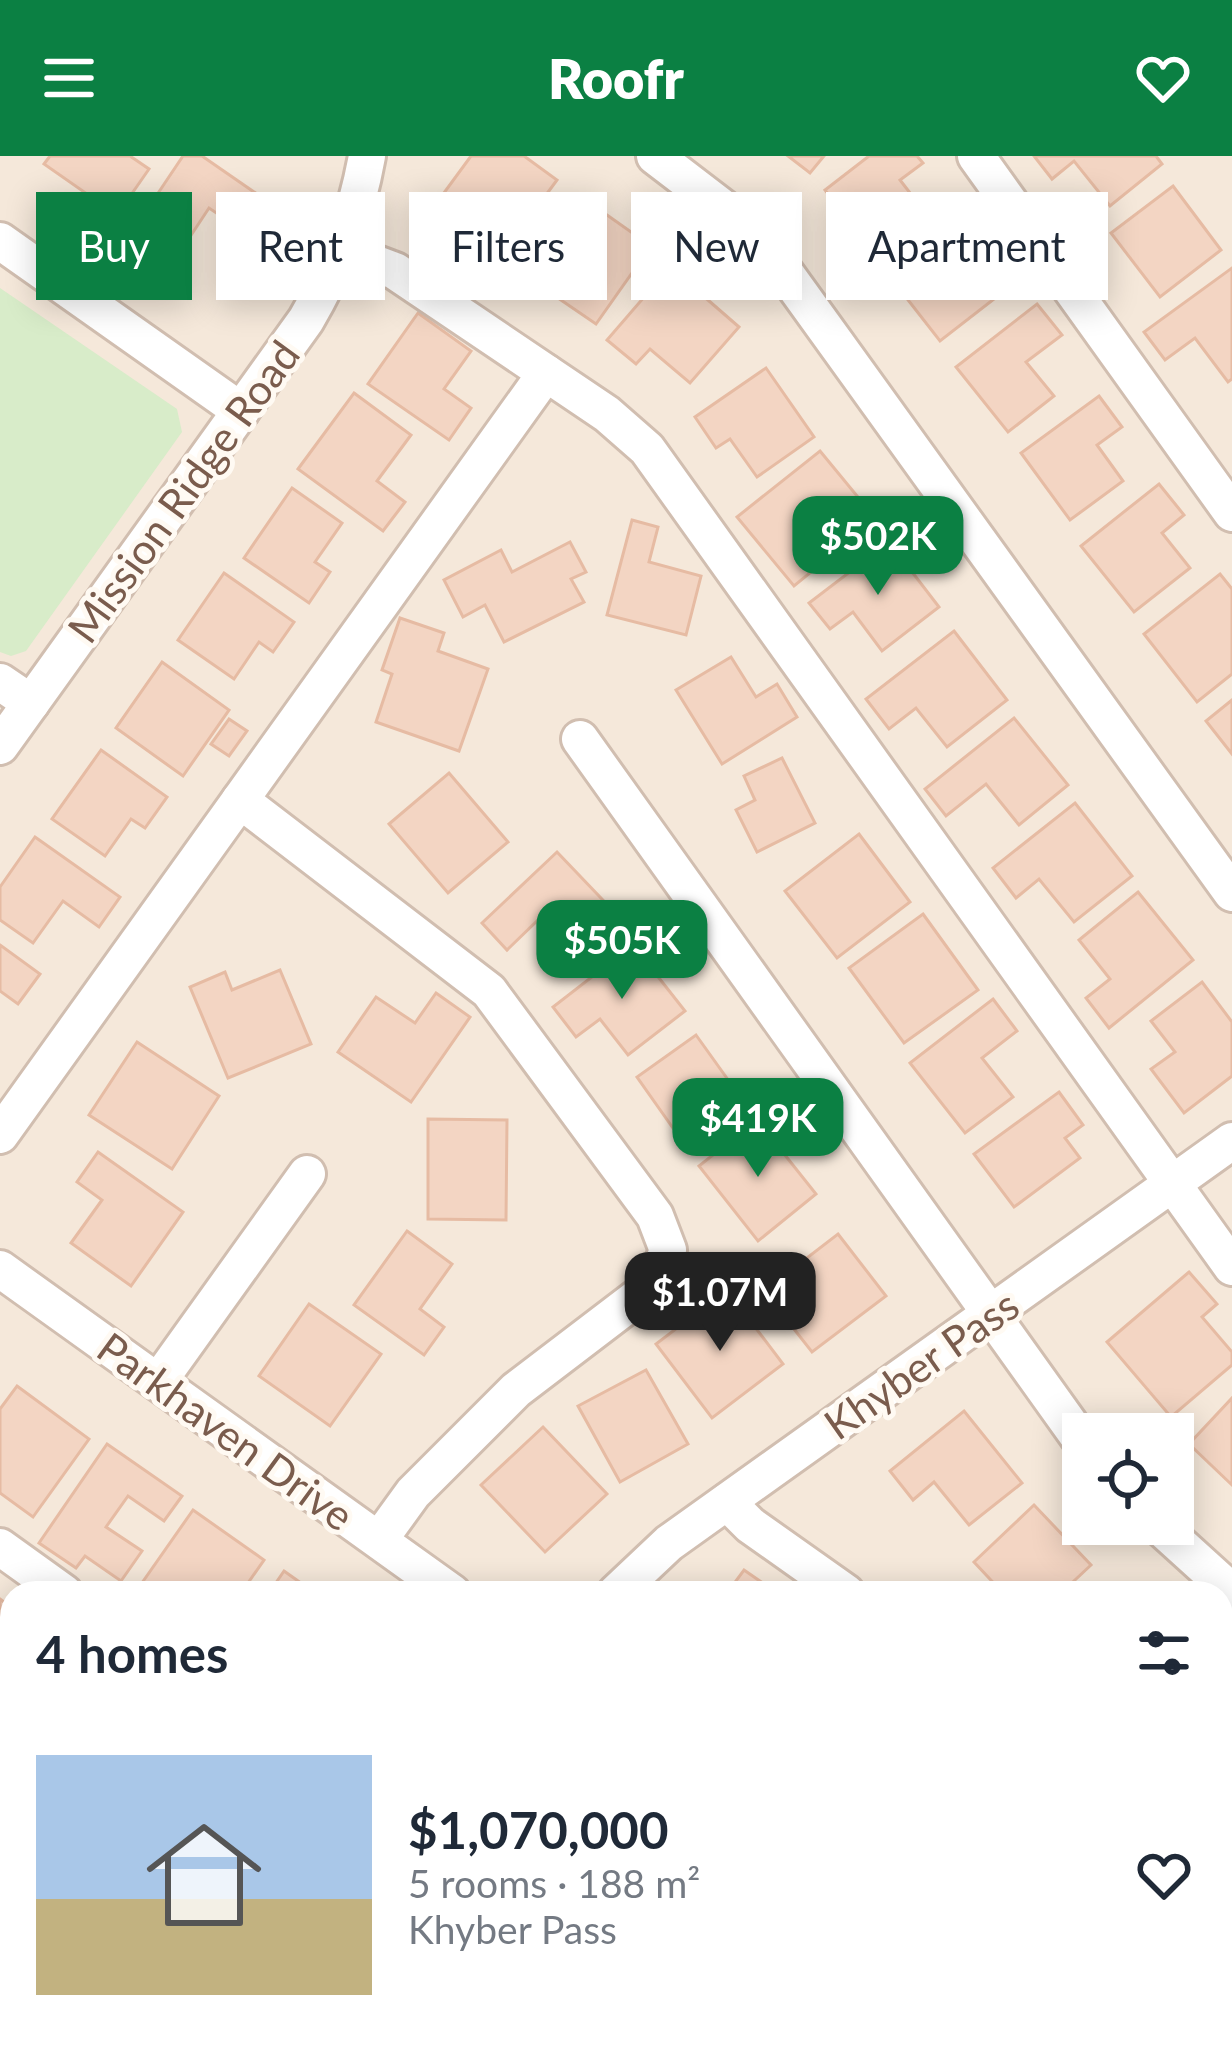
<!DOCTYPE html>
<html lang="en">
<head>
<meta charset="utf-8">
<style>
  :root { --surface:#fff; --page:#f6f6f7; --text:#1f2937; --muted:#747a83; --accent:#0b8043 }
  body { margin:0; font-family:Lato,sans-serif; background:var(--page); color:var(--text); height:100vh; display:flex; flex-direction:column; font-size:45px; white-space:nowrap }
  * { box-sizing:border-box; margin:0 }
  p { font-size:39px; color:var(--muted) }
  .icon { flex:none; width:66px; height:66px; fill:none; stroke:currentColor; stroke-width:2; stroke-linecap:round; stroke-linejoin:round }
  .map { position:relative; flex:1; overflow:hidden }
  .details { position:absolute; left:0px; top:1425px; width:1233px; height:471px; display:flex; flex-direction:column; background:var(--surface); border-radius:36px 36px 0 0; box-shadow:0 6px 30px #0003 }
  .details>* { flex:none }
  .banner { position:absolute; left:36px; top:36px; width:1161px; height:108px; display:flex; gap:24px }
  .controls { position:absolute; left:1062px; top:1257px; display:grid; gap:24px }
  .controls a { display:grid; place-items:center; width:132px; height:132px; border-radius:0px; background:var(--surface); box-shadow:0 6px 30px #0003; font-size:60px }
  .price { position:absolute; translate:-50% -102px; padding:0 27px; border-radius:24px; background:var(--accent); color:#fff; font-size:39px; line-height:78px; filter:drop-shadow(0 3px 6px #0008) }
  .price::after { content:''; position:absolute; left:50%; top:72px; width:36px; height:27px; margin-left:-18px; background:inherit; clip-path:polygon(0 0,100% 0,50% 100%) }
  .price.current { background:#222; color:#fff }
  ul { padding:0; list-style:none }
  li { display:flex; align-items:center; gap:36px; height:300px; padding:0 36px }
  li span { display:grid; place-items:center; flex:none; width:336px; height:240px; border-radius:0px; color:#555 }
  li>.icon { margin-inline-start:auto }
  span .icon { width:144px; height:144px; fill:#fffc; stroke-width:1 }
  li b { font-size:51px }
  h2 { display:flex; justify-content:space-between; align-items:center; height:144px; padding:0 36px; font-size:51px }
  .pill { padding:0 42px; border-radius:0px; background:var(--surface); box-shadow:0 6px 30px #0003; font-size:42px; line-height:108px }
  .pill.current { background:var(--accent); color:#fff }
  header { display:flex; justify-content:space-between; align-items:center; height:156px; padding:0 36px; background:var(--accent); color:#fff; font-size:54px; font-weight:800 }
  .map>svg:first-child { display:block }
  .residential { fill:#f5e8da; fill-rule:evenodd }
  .green { fill:#d8ecc9 }
  .building { fill:#f3d5c3; stroke:#e6bba3; stroke-width:3 }
  .lines { fill:none; stroke-linecap:round; stroke-linejoin:round }
  .minor-casing { stroke:#d1beb0; stroke-width:42 }
  .minor { stroke:#fff; stroke-width:36 }
  .labels { text-anchor:middle; dominant-baseline:central; stroke-width:10; stroke-linejoin:round; paint-order:stroke }
  .street-label { font-size:42px; fill:#7a5c4d; stroke:#fffaf3 }
</style>
</head>
<body>
<header><svg class="icon" aria-label="menu" viewBox="0 0 24 24"><path d="M4 6h16M4 12h16M4 18h16"/></svg>Roofr<svg class="icon" aria-label="heart" viewBox="0 0 24 24"><path d="M12 20l-8-8c-3-5 5-10 8-4 3-6 11-1 8 4z"/></svg></header>
<div class="map">
<svg width="1232" height="1894" viewBox="0 0 1232 1894">
  <rect width="100%" height="100%" fill="#fdf6ec"/>
  <path class="residential" d="M0,0h1232v1894h-1232zM1083,1278h90v90h-90zM12,1437h1209v447h-1209z"/>
  <path class="green" d="M0,132l177,121 5,23 -156,219 -15,5 -11,-4z"/>
  <g class="building">
    <path d="M50,0h80l19,13 -32,46 -73,-51z"/>
    <path d="M183,0h19l55,38 -21,32 -27,-18 -31,47 -42,-29z"/>
    <path d="M471,0h53l33,24 -74,100 -67,-49z"/>
    <path d="M788,0h36l-14,17z"/>
    <path d="M869,0h48l6,7 -23,17 31,40 -51,40 -55,-70z"/>
    <path d="M1034,0h122l6,8 -52,42 -36,-45 -22,18z"/>
    <path d="M1173,30l48,64 -61,47 -49,-64z"/>
    <path d="M590,47l61,43 -55,78 -76,-52 35,-50 14,10z"/>
    <path d="M972,66l25,31 -25,19 22,27 -54,42 -46,-59z"/>
    <path d="M670,111l69,60 -49,56 -40,-34 -14,15 -29,-24z"/>
    <path d="M1232,112v111l-4,3 -33,-44 -30,22 -21,-28z"/>
    <path d="M1037,148l25,31 -36,27 28,34 -46,36 -52,-65z"/>
    <path d="M418,157l53,38 -27,38 27,19 -22,32 -81,-56z"/>
    <path d="M766,212l48,69 -57,40 -27,-38 -14,9 -21,-31z"/>
    <path d="M354,237l57,42 -34,46 28,21 -22,29 -85,-62z"/>
    <path d="M1099,240l23,31 -25,18 26,36 -53,39 -49,-67z"/>
    <path d="M820,295l56,68 -82,67 -57,-69z"/>
    <path d="M1159,328l25,31 -22,18 28,35 -56,44 -53,-66z"/>
    <path d="M292,332l50,35 -27,39 15,10 -21,31 -65,-45z"/>
    <path d="M632,364l26,7 -9,35 52,14 -15,59 -79,-20z"/>
    <path d="M570,386l16,30 -15,7 13,23 -80,40 -19,-37 -22,12 -19,-37 57,-30 11,22z"/>
    <path d="M889,386l50,65 -57,44 -29,-39 -23,17 -21,-26z"/>
    <path d="M224,417l70,49 -21,30 -14,-10 -25,37 -56,-39z"/>
    <path d="M1220,418l12,15v85l-35,28 -53,-68z"/>
    <path d="M400,462l44,15 -6,18 50,18 -29,82 -83,-29 16,-48 -10,-4z"/>
    <path d="M954,475l53,69 -60,47 -31,-39 -27,21 -23,-30z"/>
    <path d="M731,501l25,40 21,-13 20,33 -75,47 -46,-74z"/>
    <path d="M162,506l67,48 -46,66 -67,-48z"/>
    <path d="M1232,544v54l-26,-33z"/>
    <path d="M1014,562l54,67 -49,40 -33,-41 -40,32 -21,-27z"/>
    <path d="M229,563l18,12 -18,25 -18,-12z"/>
    <path d="M101,594l66,47 -22,31 -14,-9 -26,37 -53,-37z"/>
    <path d="M782,602l33,65 -58,29 -21,-42 19,-10 -11,-24z"/>
    <path d="M449,617l59,69 -60,51 -59,-69z"/>
    <path d="M1075,647l57,73 -58,46 -35,-43 -23,19 -23,-30z"/>
    <path d="M859,678l51,68 -73,56 -52,-67z"/>
    <path d="M35,681l85,60 -21,30 -36,-26 -30,42 -33,-23v-33z"/>
    <path d="M557,696l63,66 -45,43 -38,-40 -30,29 -25,-27z"/>
    <path d="M1138,736l55,68 -84,68 -23,-30 24,-19 -31,-39z"/>
    <path d="M923,758l55,76 -74,53 -55,-75z"/>
    <path d="M0,789l40,29 -22,30 -18,-13z"/>
    <path d="M633,789l52,66 -57,44 -28,-36 -24,18 -23,-30z"/>
    <path d="M280,814l31,74 -83,34 -38,-91 35,-15 7,18z"/>
    <path d="M1202,826l30,40v54l-48,37 -33,-44 24,-17 -24,-31z"/>
    <path d="M436,837l34,24 -59,85 -73,-50 38,-55 39,26z"/>
    <path d="M993,843l24,32 -35,27 31,39 -48,36 -55,-70z"/>
    <path d="M696,879l50,70 -59,43 -50,-71z"/>
    <path d="M137,886l82,54 -47,73 -83,-54z"/>
    <path d="M1059,936l24,33 -18,13 15,20 -66,49 -40,-53z"/>
    <path d="M428,963l79,1 -1,100 -78,-1z"/>
    <path d="M757,964l59,74 -58,47 -59,-75z"/>
    <path d="M98,996l85,60 -52,74 -60,-43 31,-43 -25,-18z"/>
    <path d="M407,1075l45,33 -32,45 24,18 -20,28 -70,-50z"/>
    <path d="M838,1078l48,62 -74,56 -48,-61z"/>
    <path d="M1189,1116l28,32 -15,13 30,35v13l-61,52 -64,-75z"/>
    <path d="M727,1134l56,74 -71,54 -56,-74z"/>
    <path d="M309,1148l72,50 -51,72 -71,-50z"/>
    <path d="M646,1214l42,74 -68,38 -42,-76z"/>
    <path d="M17,1230l72,53 -56,78 -33,-24v-84z"/>
    <path d="M1232,1242v87l-43,-41z"/>
    <path d="M964,1255l58,72 -53,42 -35,-43 -21,18 -23,-29z"/>
    <path d="M543,1271l64,67 -62,58 -64,-67z"/>
    <path d="M107,1288l75,52 -18,25 -36,-25 -22,31 36,24 -21,30 -36,-25 -9,12 -37,-25z"/>
    <path d="M1034,1349l57,60 -30,28h-58l-29,-31z"/>
    <path d="M193,1354l71,50 -23,33h-99l-5,-3z"/>
    <path d="M744,1414l33,23h-50z"/>
    <path d="M284,1415l31,22h-46z"/>
    <path d="M0,1443l12,9v119l-12,-8z"/>
    <path d="M1221,1527l11,9v42l-11,13z"/>
    <path d="M0,1757l12,9v58l-12,-9z"/>
    <path d="M1232,1819v63l-11,-8v-40z"/>
    <path d="M308,1884h52l-5,10h-52z"/>
    <path d="M492,1884h88l-7,10h-88z"/>
    <path d="M807,1884h89l-7,10h-89z"/>
  </g>
  <g class="lines">
    <defs>
      <g id="minor">
        <path d="M655,0l98,75 25,32 454,630"/>
        <path d="M976,0l256,357"/>
        <path d="M0,85l241,170"/>
        <path d="M342,95l53,20 212,143 40,35 585,818"/>
        <path d="M0,526l31,21"/>
        <path d="M580,583l503,704"/>
        <path d="M0,590l306,-426c31,-53 50,-104 61,-164"/>
        <path d="M240,644l249,191 166,225 13,34 -13,34 -139,106 -103,103 -34,47"/>
        <path d="M0,979l546,-762"/>
        <path d="M0,1113l452,324"/>
        <path d="M158,1226l149,-208"/>
        <path d="M727,1346l23,23 96,68"/>
        <path d="M1157,1368l75,68"/>
        <path d="M0,1391l64,46"/>
        <path d="M616,1437l53,-50 563,-402"/>
        <path d="M0,1661l12,8"/>
        <path d="M1221,1705l11,7"/>
        <path d="M1003,1884l14,10"/>
        <path d="M1082,1884l14,10"/>
        <path d="M163,1894l7,-10"/>
        <path d="M433,1894l7,-10"/>
      </g>
    </defs>
    <use href="#minor" class="minor-casing"/>
    <use href="#minor" class="minor"/>
  </g>
  <g class="labels">
    <g class="street-label">
      <text transform="translate(183 335) rotate(-54)">Mission Ridge Road</text>
      <text transform="translate(921 1208) rotate(-35)">Khyber Pass</text>
      <text transform="translate(226 1275) rotate(36)">Parkhaven Drive</text>
    </g>
  </g>
</svg>
<div class="controls">
<a><svg class="icon" aria-label="locate" viewBox="0 0 24 24"><circle cx="12" cy="12" r="6"/><path d="M12 2v4M12 18v4M2 12h4M18 12h4"/></svg></a>
</div>
<b class="price" style="left:878px;top:442px">$502K</b>
<b class="price" style="left:622px;top:846px">$505K</b>
<b class="price" style="left:758px;top:1024px">$419K</b>
<b class="price current" style="left:720px;top:1198px">$1.07M</b>
<div class="banner">
<a class="pill current">Buy</a>
<a class="pill">Rent</a>
<a class="pill">Filters</a>
<a class="pill">New</a>
<a class="pill">Apartment</a>
</div>
<section class="details">
<h2>4 homes<svg class="icon" aria-label="filters" viewBox="0 0 24 24"><path d="M4 7h16M4 17h16"/><circle cx="9" cy="7" r="2"/><circle cx="15" cy="17" r="2"/></svg></h2>
<ul>
<li><span style="background:linear-gradient(#a9c7e8 60%,#c2b280 0)"><svg class="icon" aria-label="home" viewBox="0 0 24 24"><path d="M3 11l9-7 9 7M6 9v11h12V9"/></svg></span><div><b>$1,070,000</b><p>5 rooms · 188 m²</p><p>Khyber Pass</p></div><svg class="icon" aria-label="heart" viewBox="0 0 24 24"><path d="M12 20l-8-8c-3-5 5-10 8-4 3-6 11-1 8 4z"/></svg></li>
</ul>
</section>
</div>
</body>
</html>
